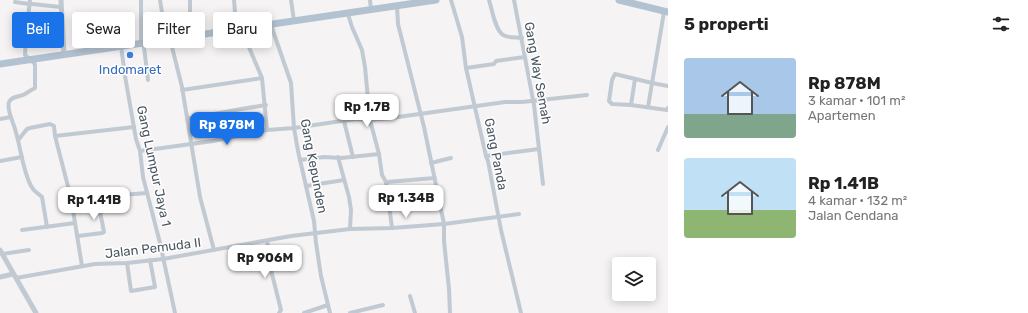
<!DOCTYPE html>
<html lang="id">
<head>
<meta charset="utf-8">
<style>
  :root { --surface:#fff; --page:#f6f6f6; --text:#222; --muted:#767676; --accent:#1a73e8 }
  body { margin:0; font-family:Rubik,sans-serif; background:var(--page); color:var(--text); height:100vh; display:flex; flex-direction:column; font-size:15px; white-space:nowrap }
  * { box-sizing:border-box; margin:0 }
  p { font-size:13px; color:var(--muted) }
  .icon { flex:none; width:22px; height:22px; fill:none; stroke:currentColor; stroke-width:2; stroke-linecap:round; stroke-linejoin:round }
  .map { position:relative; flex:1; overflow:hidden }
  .panel { display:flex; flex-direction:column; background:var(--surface); width:360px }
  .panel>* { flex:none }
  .guide { position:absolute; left:12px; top:12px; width:380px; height:36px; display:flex; gap:8px }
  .buttons { position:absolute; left:612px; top:257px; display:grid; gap:8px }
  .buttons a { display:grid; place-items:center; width:44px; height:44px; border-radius:4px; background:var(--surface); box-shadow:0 2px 10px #0003; font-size:20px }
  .price { position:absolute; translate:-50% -34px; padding:0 9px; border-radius:8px; background:#fff; color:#222; font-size:13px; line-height:26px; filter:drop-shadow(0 1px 2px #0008) }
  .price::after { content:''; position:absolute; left:50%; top:24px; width:12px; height:9px; margin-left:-6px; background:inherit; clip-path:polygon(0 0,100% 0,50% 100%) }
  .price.on { background:var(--accent); color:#fff }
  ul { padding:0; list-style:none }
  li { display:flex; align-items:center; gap:12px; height:100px; padding:0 16px }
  li span { display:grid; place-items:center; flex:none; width:112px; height:80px; border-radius:4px; color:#555 }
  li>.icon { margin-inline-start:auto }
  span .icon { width:48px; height:48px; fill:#fffc; stroke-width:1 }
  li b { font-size:17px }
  h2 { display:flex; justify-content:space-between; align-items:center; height:48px; padding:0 16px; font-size:17px }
  .tag { padding:0 14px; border-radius:4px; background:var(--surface); box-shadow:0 2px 10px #0003; font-size:14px; line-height:36px }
  .tag.on { background:var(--accent); color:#fff }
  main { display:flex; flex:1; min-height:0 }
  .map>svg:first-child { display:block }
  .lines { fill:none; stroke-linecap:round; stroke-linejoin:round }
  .minor { stroke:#c1cad2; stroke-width:4 }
  .tertiary { stroke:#c1cad2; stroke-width:5 }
  .primary { stroke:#b3c2d1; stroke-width:7 }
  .shop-dot { fill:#3f7fe0; stroke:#fff; stroke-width:1.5 }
  .labels { text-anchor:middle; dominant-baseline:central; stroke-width:3; stroke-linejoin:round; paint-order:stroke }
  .shop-label { font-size:13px; fill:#366cbe; stroke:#fff }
  .street-label { font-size:13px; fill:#4a5661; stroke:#fff }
</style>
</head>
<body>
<main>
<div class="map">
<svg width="668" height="313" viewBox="0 0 668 313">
  <rect width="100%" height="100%" fill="#f5f3f3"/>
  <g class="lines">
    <g class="minor">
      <path d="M30,0l-4,36 -1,19 10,9v24c-4,2 -7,4 -10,6 -5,3 -14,2 -16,8 -2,7 2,15 4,21 8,21 8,44 18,63 3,6 7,7 11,11l5,30"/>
      <path d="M141,0v43l3,4 4,33"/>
      <path d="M160,0l6,36"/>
      <path d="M234,0l1,12 5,14 22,52 5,52"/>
      <path d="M291,0l3,21"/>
      <path d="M370,0l1,10"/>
      <path d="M451,0l11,37 4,31 20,88 2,5 13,69 20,83"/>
      <path d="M489,0c3,9 6,30 14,35 5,3 13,2 19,3"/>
      <path d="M514,0l20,105 9,79"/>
      <path d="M15,2l14,2"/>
      <path d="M32,4l29,3"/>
      <path d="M397,6l1,18 26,103 20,97v17l5,48 1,24"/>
      <path d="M348,14l4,13 10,23 3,17 5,53 9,34 3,21 4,7 6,46"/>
      <path d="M271,25l20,58 3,45 4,23 16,70 2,22 5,33 9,37"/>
      <path d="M190,37v-37"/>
      <path d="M170,39l12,48 18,110 14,53"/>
      <path d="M121,46l4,30 11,63 4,12 3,26 17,66 15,70"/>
      <path d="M466,68l28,-4 2,-3 29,-4"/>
      <path d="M668,86l-16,-3 -37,-9 -3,6 -3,21 3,3 19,1 36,5 1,-2"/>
      <path d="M182,90l80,-12"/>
      <path d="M631,105l4,-26"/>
      <path d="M648,107l16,-95"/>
      <path d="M0,119l11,-2"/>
      <path d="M187,119l54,-10 25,-4"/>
      <path d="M344,121l9,36"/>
      <path d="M55,136l79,-9"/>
      <path d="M19,139l8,-10 3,-1 20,-4 4,2 1,10 16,62 11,68"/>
      <path d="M658,150l10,-23"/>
      <path d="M140,151l73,-10 54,-11 27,-2 61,-9 15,1 21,-2 114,-16h17l65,-7"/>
      <path d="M486,156l53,-7"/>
      <path d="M338,157l11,40 2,13 -1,19"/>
      <path d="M300,160l24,-3 17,1 38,-4"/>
      <path d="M0,161l22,-4"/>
      <path d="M431,163l20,-5"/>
      <path d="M386,182l49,-4"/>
      <path d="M306,186l38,-6"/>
      <path d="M71,199l76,-6"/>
      <path d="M22,230l53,-7"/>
      <path d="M78,236l24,-3 2,-1 -7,-36"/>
      <path d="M267,241l5,33 9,36 -2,3"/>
      <path d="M2,254l27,-4"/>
      <path d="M127,263l4,28 24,-4 -5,-27"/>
      <path d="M16,278l79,-14 32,-1 36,-4 128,-23 59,-7 42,-1 52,-4 75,-10"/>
      <path d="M410,296l5,17"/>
      <path d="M304,313l24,-8"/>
      <path d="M350,313l33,-8"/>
    </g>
    <g class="tertiary">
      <path d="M61,0l3,54"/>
      <path d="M0,250l36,63"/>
      <path d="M0,277l13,-3"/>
    </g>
    <g class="primary">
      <path d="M619,0l49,12"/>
      <path d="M0,64l436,-64"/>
    </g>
  </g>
  <circle class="shop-dot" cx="130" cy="55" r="4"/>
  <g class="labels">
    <g class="shop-label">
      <text x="130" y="69">Indomaret</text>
    </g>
    <g class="street-label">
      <text transform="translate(538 73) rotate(80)">Gang Way Semah</text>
      <text transform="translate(496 154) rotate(79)">Gang Panda</text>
      <text transform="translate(154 166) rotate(78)">Gang Lumpur Jaya 1</text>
      <text transform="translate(314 166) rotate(79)">Gang Kepunden</text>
      <text transform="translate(153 248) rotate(-7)">Jalan Pemuda II</text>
    </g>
  </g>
</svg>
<div class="buttons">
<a><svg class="icon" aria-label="layers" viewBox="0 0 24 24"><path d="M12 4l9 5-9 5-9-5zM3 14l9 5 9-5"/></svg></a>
</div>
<b class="price" style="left:367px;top:128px">Rp 1.7B</b>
<b class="price on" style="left:227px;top:146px">Rp 878M</b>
<b class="price" style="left:406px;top:219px">Rp 1.34B</b>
<b class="price" style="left:94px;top:221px">Rp 1.41B</b>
<b class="price" style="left:265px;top:279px">Rp 906M</b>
<div class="guide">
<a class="tag on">Beli</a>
<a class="tag">Sewa</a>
<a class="tag">Filter</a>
<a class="tag">Baru</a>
</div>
</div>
<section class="panel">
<h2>5 properti<svg class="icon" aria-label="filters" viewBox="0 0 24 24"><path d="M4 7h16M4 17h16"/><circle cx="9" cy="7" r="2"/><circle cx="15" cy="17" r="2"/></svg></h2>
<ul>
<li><span style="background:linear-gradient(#a9c7e8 70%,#7fa58c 0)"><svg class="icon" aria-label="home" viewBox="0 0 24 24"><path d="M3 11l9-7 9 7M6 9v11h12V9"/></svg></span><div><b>Rp 878M</b><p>3 kamar · 101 m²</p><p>Apartemen</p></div></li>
<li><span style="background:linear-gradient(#bfe0f5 65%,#8fb573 0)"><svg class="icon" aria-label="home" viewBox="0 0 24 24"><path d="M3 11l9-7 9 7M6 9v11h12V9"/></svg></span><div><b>Rp 1.41B</b><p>4 kamar · 132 m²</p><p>Jalan Cendana</p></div></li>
</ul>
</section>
</main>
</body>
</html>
